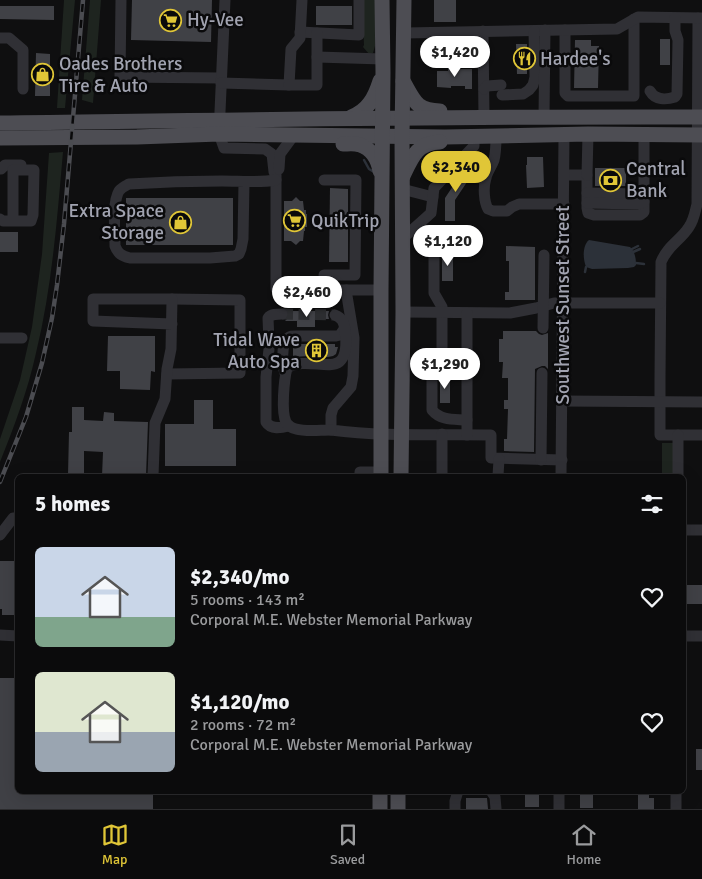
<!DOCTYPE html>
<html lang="en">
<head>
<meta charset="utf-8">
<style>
  :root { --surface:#0b0b0c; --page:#141415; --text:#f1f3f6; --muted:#9a9b9d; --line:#2b2b2d; --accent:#e0c637 }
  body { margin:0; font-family:Signika,sans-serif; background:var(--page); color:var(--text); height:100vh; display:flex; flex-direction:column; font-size:19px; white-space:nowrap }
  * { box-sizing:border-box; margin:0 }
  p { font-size:16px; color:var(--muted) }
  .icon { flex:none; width:28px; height:28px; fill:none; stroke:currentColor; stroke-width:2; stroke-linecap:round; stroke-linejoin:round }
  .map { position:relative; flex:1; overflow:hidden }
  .details { position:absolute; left:15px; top:474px; width:671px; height:320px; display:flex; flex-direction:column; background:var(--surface); border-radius:8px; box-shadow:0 5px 20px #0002,0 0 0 1px var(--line) }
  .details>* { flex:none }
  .price { position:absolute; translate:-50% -42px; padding:0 11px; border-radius:18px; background:#fff; color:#222; font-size:16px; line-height:32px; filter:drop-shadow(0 1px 2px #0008) }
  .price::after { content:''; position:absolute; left:50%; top:30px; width:15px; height:11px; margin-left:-8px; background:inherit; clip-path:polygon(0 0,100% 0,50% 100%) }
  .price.selected { background:var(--accent); color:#111 }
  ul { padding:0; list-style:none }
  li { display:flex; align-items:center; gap:15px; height:125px; padding:0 20px }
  li span { display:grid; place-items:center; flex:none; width:140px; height:100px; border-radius:8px; color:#555 }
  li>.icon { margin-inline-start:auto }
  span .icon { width:60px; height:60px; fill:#fffc; stroke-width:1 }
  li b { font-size:21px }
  h2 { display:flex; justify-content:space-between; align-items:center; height:60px; padding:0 20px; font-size:21px }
  .dock { display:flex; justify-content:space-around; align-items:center; height:70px; border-top:1px solid var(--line); background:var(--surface); font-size:14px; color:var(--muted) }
  .dock a { display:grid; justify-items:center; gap:2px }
  .dock .selected { color:var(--accent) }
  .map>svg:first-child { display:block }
  .green { fill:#1e241f }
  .water { fill:#2c3139 }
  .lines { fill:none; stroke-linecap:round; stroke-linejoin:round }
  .stream { stroke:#2c3139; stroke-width:2.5 }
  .building { fill:#404146 }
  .minor-tunnel { stroke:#2c2d30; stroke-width:11; stroke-dasharray:11 5.5; stroke-linecap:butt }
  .minor { stroke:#303035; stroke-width:11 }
  .major { stroke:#4d4d53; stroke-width:15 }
  .rail-casing { stroke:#4b4c51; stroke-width:4.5 }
  .rail { stroke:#0a0a0b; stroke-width:2.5; stroke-dasharray:8; stroke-linecap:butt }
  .labels { text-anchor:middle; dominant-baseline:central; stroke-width:5; stroke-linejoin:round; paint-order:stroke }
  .poi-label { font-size:19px; fill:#a1a3b0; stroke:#0a0a0b; text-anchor:start }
  .street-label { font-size:19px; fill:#a1a3b0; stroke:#0a0a0b }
</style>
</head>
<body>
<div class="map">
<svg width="702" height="809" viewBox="0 0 702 809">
  <rect width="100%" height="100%" fill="#0f0f10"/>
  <g class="green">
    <path d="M64,0h11l-10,108h-8z"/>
    <path d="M90,0h11l-8,103 -11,-3z"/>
    <path d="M362,0h13v46l-2,7 -4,1 -6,-7 1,-2z"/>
    <path d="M63,152c-6,68 -11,135 -27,201 -8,37 -22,74 -36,109v-23l20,-59 12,-53 10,-73 7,-101z"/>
    <rect x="662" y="443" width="11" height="33"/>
  </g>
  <path class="water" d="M589,240l41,7c5,4 6,12 6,18l-2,2 -6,1 -36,1 -6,-2c-3,-8 -4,-21 3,-27z"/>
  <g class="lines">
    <g class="stream">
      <path d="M364,160l5,9 5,3"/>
      <path d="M632,249l6,-3"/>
      <path d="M633,252l7,-3"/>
      <path d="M636,263l8,1"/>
      <path d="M585,272l1,-5"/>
    </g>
  </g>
  <g class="building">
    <path d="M132,0h80l-1,42 -80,-2z"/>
    <rect x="434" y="0" width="22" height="22"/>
    <path d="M0,6h54v14l-54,-1z"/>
    <rect x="316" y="6" width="36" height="19"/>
    <rect x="660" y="39" width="10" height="26"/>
    <path d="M575,40h16v6h8l-1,42h-24z"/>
    <path d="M516,44h11v30h-10z"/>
    <path d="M36,53l14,1v42h-15z"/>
    <path d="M448,65l11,1v3h13v20h-7v-3h-14v2l-14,-1v-16h11z"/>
    <path d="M527,157h16l1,30 -17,1 -1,-23h1z"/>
    <path d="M467,165l8,5 -20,30v21h-10v-23z"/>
    <rect x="595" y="168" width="31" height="18"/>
    <path d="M330,188l18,1v73h-19z"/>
    <path d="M296,197l4,4h3l1,9h2v4h1v13h-2v4h-1l-1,10h-3l-4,4 -5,-4h-7v-40h8z"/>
    <rect x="126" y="198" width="107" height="47"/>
    <rect x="0" y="232" width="18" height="20"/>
    <path d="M506,246l29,1v53h-30v-8h4v-31h-3z"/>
    <rect x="442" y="253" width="11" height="28"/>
    <path d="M289,311h40l-1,4 1,4h-14v8h-18v-6h-12l4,-4z"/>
    <path d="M503,331h33l3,3 3,1 6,-2v36l-3,-3h-3l-7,3 -1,83 -30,-1v-12h3l1,-30h-4v-9h4v-22h-6l1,-16h-4v-23h4z"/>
    <path d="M108,336h47v36l-4,-1 -1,19 -30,-1v-18h-13z"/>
    <path d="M293,344h42v3h3l-2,7 -3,2 -5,1 -20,-1 -15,1z"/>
    <rect x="440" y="377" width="10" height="26"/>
    <path d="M194,400h19v29h23v37h-71v-42h29z"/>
    <path d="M72,407h12v13l19,1 1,-9 10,1v8l34,1 -2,54h-44l1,-24 -19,-1v24h-16l1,-43h3z"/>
    <path d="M0,561h18v39h-3v15h-13v-6h-2z"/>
    <rect x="684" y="585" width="18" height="19"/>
    <path d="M0,678h18v113h135v18h-153z"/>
    <rect x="696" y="749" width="6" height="21"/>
    <rect x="525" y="791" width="14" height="16"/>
    <rect x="580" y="791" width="13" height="17"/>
    <path d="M638,791h11v7h5v11h-16z"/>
    <path d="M466,798h21l1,11h-22z"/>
  </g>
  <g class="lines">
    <path class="minor-tunnel" d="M282,314l53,1"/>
    <g class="minor">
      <path d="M121,0l-1,77 101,1"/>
      <path d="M225,0l-6,134 5,14 41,1 7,5 2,18 2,3v114l70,1 8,48 -1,38 -2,11 -18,21 -2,7v15c53,7 107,4 160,5v23l71,2"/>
      <path d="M698,18l-1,186c-2,8 -3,16 -8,23 -9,14 -21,18 -28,35l-1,116v57h42"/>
      <path d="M565,30v63l3,3h66v-77"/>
      <path d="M483,31l1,87"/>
      <path d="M300,32l59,3v-35"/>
      <path d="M405,33l212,-4 21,-12 64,1"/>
      <path d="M0,38h9l14,12v39"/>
      <path d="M317,57l66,2"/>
      <path d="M221,83l68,2 2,-36 9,-11 2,-38"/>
      <path d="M289,85h28v-52"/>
      <path d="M484,89l3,-3 14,-1"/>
      <path d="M650,91c5,9 16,9 25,6l2,-3 1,-54 -3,-9v-13"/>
      <path d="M502,95l21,-1 6,-4 4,-5 2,-8 -1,-46"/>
      <path d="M544,117l1,-87"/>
      <path d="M496,136c0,8 0,16 -2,24 -2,6 -7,12 -8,18 -3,9 -2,24 2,31l5,2h14l5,-4 7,-3h45"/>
      <path d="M1,169l4,-4h16"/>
      <path d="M279,169l1,-15 14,-19"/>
      <path d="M564,175h23v33l1,5 6,2h46l4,-3v-78"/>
      <path d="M587,175l1,-41"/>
      <path d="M324,180h32l-1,95h-31"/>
      <path d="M244,182l-1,57 -2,10 -2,5 -4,2 -25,2h-80c-8,-2 -12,-4 -15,-12 0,-15 -3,-43 4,-55 3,-4 6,-5 10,-7 31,-2 62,-3 93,-3 18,0 36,2 54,-1"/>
      <path d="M402,189l31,8"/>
      <path d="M587,193l52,1 5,-2"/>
      <path d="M587,203l51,1 6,-2"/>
      <path d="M0,219l3,2h28l2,-6 1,-45h-21v51"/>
      <path d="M467,238c-14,-7 -31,-6 -33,14v41l8,14v51l25,1"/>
      <path d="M402,239l29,-26 3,-25 40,-42v-10"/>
      <path d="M346,290h35"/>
      <path d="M403,312l107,1 26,-5 18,-5h106"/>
      <path d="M543,328l1,-73"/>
      <path d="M0,338h22"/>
      <path d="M269,342l-1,-24c3,-4 9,-4 14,-4"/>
      <path d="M269,349l-3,28v45c5,8 15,6 23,4"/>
      <path d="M442,358l-7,1 -3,6v45c9,11 22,9 35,10"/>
      <path d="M285,373c-3,-8 -4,-29 3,-35 2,-2 4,-2 8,-2h40l4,-1 5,-7"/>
      <path d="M167,374l73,-1v-73l-68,-1"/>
      <path d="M562,401l140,1"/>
      <path d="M331,430c-11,0 -25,2 -35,-1 -4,-1 -8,-3 -10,-7 -5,-10 -2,-42 1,-54 26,-16 65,20 58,-38 -1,-8 -3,-12 -10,-15"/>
      <path d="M467,435v-122"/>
      <path d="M541,460l1,-87"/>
      <path d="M153,476l2,-53 10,-24 2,-30 4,-20 1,-50h-79v22l79,3"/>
      <path d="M360,476v-4h21"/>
      <path d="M442,476v-42"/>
      <path d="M498,476l1,-17"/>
      <path d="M561,476l3,-342"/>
      <path d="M678,476v-41"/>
      <path d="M684,530h18"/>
      <path d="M0,535l13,-17h5"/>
      <path d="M0,635l18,1"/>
      <path d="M684,636h18"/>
      <path d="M491,791l4,6 1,12"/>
      <path d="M559,791v18"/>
      <path d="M455,809v-8l3,-10"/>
      <path d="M676,809v-18"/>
    </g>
    <g class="major">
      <path d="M403,81c11,19 13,30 37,30"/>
      <path d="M351,117c17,-6 24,-20 29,-36"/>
      <path d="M0,123c234,-3 468,-7 702,-6"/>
      <path d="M0,138l137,-1 82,-3 226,3 143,-3 114,1"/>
      <path d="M343,144c5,0 12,-1 17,1 12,4 18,15 20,26"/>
      <path d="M403,176c9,-19 14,-33 37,-34"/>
      <path d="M381,476v-186l2,-218 -1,-72"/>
      <path d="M401,476l2,-164 -1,-176 2,-136"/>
      <path d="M380,791v18"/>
      <path d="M398,791v18"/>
    </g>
    <defs>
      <path id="rail" d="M0,482l26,-65 16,-54 10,-45 5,-33 7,-61 19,-224"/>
    </defs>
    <use href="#rail" class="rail-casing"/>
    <use href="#rail" class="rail"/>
  </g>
  <defs>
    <symbol id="supermarket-ring" viewBox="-11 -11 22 22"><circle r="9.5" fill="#0a0a0b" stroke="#e0c637" stroke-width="1.5"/><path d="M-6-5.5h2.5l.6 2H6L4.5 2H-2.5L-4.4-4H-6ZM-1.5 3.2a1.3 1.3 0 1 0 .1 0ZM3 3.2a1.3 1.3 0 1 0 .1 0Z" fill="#e0c637"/></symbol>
    <symbol id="restaurant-ring" viewBox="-11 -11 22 22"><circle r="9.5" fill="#0a0a0b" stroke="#e0c637" stroke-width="1.5"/><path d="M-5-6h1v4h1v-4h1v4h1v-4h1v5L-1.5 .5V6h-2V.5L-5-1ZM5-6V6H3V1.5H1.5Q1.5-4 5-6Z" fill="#e0c637"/></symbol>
    <symbol id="shop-ring" viewBox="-11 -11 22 22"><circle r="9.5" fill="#0a0a0b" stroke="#e0c637" stroke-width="1.5"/><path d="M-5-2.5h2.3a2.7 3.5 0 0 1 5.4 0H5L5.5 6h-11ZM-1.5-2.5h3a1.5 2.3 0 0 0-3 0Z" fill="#e0c637"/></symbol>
    <symbol id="bank-ring" viewBox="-11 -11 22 22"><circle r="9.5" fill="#0a0a0b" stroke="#e0c637" stroke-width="1.5"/><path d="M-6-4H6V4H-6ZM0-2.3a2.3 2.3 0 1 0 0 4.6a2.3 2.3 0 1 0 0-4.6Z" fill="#e0c637"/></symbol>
    <symbol id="building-ring" viewBox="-11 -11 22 22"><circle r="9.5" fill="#0a0a0b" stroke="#e0c637" stroke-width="1.5"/><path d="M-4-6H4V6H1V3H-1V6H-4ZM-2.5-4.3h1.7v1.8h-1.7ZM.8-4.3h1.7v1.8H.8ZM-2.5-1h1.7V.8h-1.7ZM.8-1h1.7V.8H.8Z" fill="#e0c637"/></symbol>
  </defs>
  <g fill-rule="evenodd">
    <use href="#supermarket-ring" x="158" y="8" width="25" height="25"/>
    <use href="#restaurant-ring" x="512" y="46" width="25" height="25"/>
    <use href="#shop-ring" x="30" y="62" width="25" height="25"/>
    <use href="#bank-ring" x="598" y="168" width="25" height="25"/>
    <use href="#supermarket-ring" x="282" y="208" width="25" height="25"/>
    <use href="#shop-ring" x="168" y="210" width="25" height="25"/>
    <use href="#building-ring" x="304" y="338" width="25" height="25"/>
  </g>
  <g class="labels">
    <g class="poi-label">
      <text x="187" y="20">Hy-Vee</text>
      <text x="540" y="59">Hardee's</text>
      <text x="59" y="64">Oades Brothers<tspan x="59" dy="22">Tire &amp; Auto</tspan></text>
      <text x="626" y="169">Central<tspan x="626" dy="22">Bank</tspan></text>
      <text x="164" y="211" text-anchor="end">Extra Space<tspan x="164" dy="22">Storage</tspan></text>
      <text x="311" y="221">QuikTrip</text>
      <text x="300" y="340" text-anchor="end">Tidal Wave<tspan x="300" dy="22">Auto Spa</tspan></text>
    </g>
    <g class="street-label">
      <text transform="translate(563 305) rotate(-90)">Southwest Sunset Street</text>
    </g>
  </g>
</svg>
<b class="price" style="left:455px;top:78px">$1,420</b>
<b class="price selected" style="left:456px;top:193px">$2,340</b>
<b class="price" style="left:448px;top:267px">$1,120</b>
<b class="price" style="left:307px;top:318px">$2,460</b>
<b class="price" style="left:445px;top:390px">$1,290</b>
<section class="details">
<h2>5 homes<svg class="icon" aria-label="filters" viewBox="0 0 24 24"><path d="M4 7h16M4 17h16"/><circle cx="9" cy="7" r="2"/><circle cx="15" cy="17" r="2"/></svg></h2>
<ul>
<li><span style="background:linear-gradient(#c9d6e8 70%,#7fa58c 0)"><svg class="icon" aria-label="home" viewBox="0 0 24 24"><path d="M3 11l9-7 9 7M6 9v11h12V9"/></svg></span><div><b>$2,340/mo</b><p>5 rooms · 143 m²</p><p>Corporal M.E. Webster Memorial Parkway</p></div><svg class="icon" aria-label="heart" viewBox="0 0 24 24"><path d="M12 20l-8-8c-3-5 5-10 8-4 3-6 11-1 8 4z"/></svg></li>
<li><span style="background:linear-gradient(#dfe7d0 60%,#9aa5b1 0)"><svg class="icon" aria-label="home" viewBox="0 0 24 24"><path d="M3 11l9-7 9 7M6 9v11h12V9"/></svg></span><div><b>$1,120/mo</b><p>2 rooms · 72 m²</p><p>Corporal M.E. Webster Memorial Parkway</p></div><svg class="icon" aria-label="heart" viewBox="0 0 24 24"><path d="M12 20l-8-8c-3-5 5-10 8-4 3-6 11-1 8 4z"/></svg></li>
</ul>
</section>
</div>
<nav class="dock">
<a class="selected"><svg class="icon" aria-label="map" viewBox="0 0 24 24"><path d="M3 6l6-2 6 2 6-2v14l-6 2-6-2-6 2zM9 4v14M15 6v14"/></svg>Map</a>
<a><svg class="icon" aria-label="saved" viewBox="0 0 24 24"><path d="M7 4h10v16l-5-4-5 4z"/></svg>Saved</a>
<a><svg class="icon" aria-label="home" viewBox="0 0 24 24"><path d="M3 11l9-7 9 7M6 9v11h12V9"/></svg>Home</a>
</nav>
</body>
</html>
